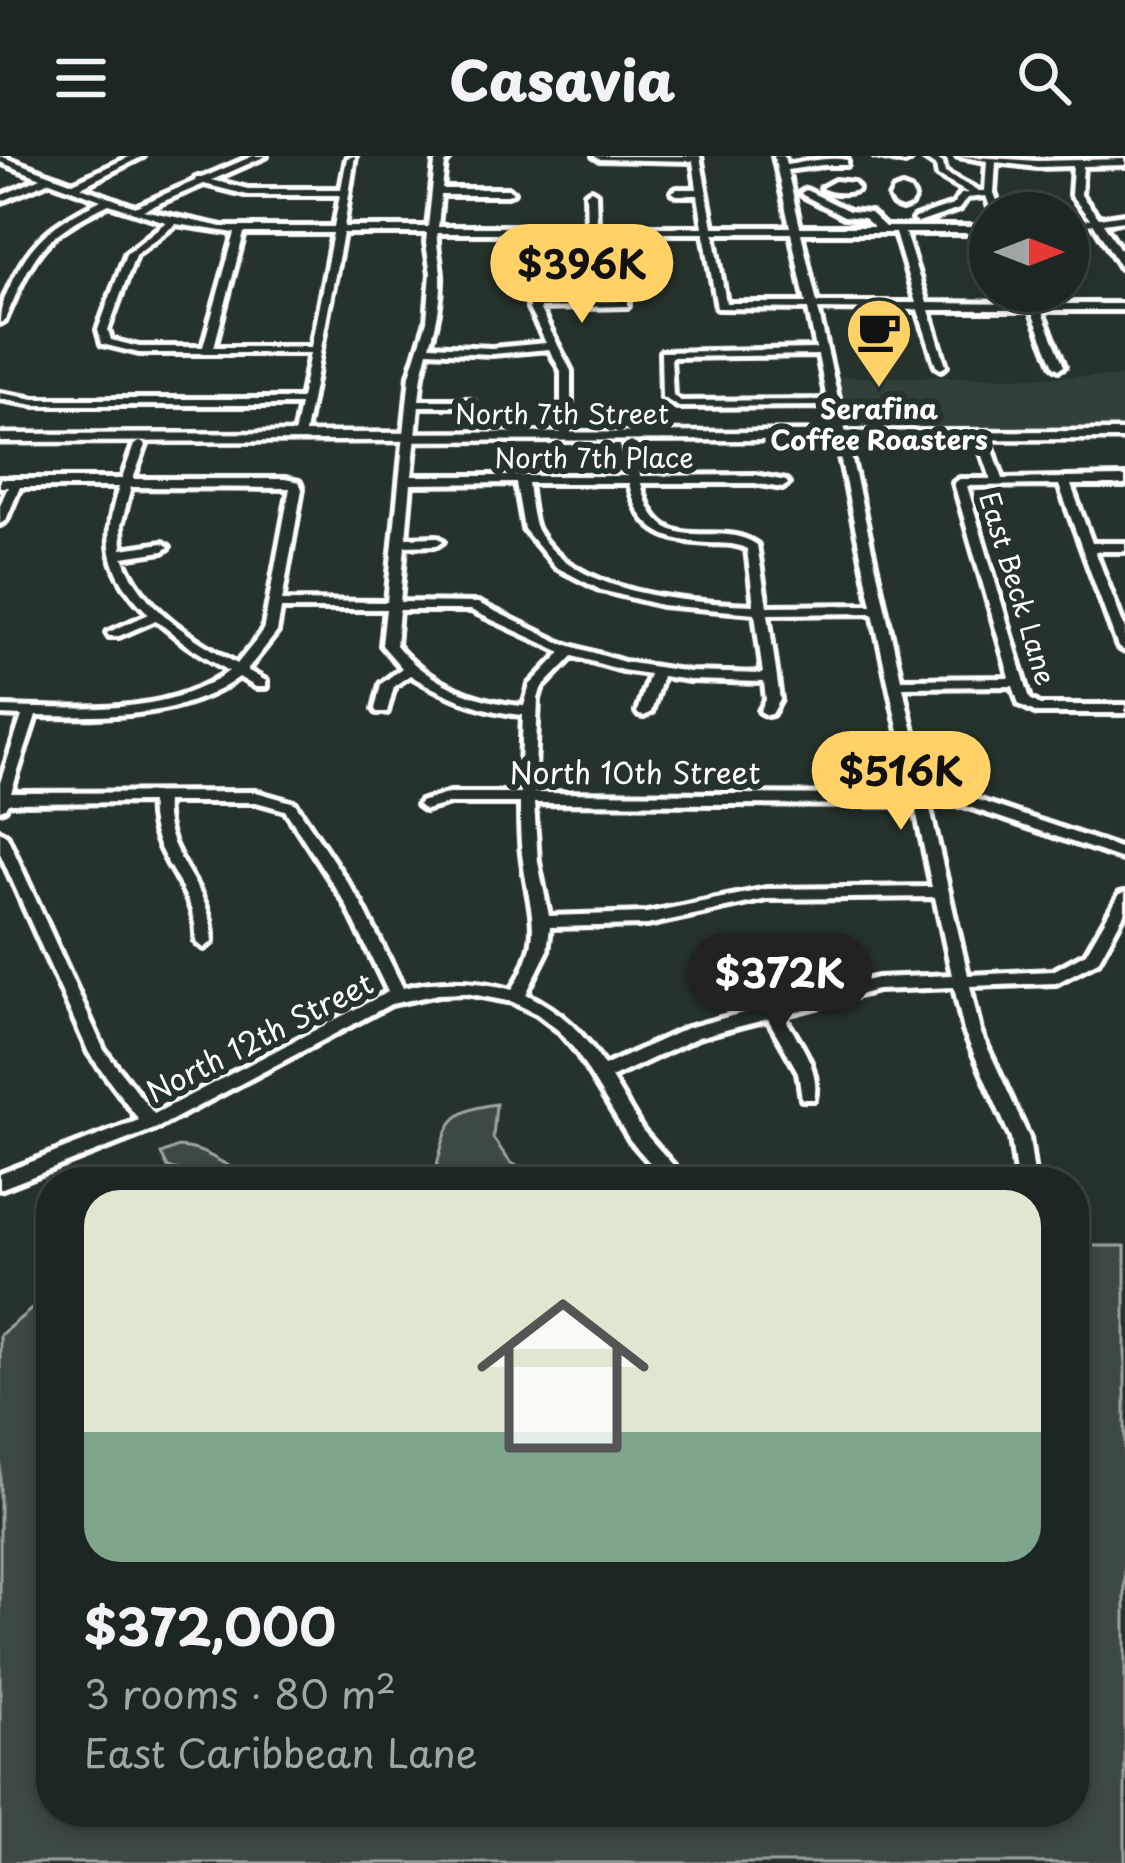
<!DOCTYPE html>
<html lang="en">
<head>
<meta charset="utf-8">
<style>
  :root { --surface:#1c2622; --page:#29322f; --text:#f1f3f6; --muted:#a0a5a5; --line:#3a4340; --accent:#ffd166 }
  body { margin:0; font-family:"Playpen Sans",sans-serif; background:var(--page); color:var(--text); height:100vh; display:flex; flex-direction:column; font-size:45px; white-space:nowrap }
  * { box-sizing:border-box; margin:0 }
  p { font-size:39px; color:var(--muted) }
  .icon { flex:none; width:66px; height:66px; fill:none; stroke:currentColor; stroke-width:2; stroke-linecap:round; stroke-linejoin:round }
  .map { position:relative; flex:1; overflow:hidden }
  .drawer { position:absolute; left:36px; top:1011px; width:1053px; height:660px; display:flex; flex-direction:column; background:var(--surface); border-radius:48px; box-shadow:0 6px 18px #0003,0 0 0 3px var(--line) }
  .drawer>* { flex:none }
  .needle { width:78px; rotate:90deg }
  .controls { position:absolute; left:969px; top:36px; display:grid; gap:24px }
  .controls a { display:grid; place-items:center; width:120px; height:120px; border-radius:50%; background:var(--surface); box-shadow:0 6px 18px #0003,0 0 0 3px var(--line); font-size:60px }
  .price { position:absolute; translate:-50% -102px; padding:0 27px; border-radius:42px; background:var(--accent); color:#111; font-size:39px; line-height:78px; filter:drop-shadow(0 3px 6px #0008) }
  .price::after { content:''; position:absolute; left:50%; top:72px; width:36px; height:27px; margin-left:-18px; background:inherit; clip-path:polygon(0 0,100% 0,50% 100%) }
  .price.on { background:#222; color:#fff }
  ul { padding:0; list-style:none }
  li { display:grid; align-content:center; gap:24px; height:636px; padding:0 48px }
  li+li { border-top:3px solid var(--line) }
  li span { display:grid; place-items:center; height:372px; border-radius:36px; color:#555 }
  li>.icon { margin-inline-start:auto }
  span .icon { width:216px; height:216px; fill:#fffc; stroke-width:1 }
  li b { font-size:51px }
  header { display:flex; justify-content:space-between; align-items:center; height:156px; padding:0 48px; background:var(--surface); font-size:54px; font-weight:800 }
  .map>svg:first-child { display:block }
  .built { fill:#333f3a }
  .green { fill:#3e4944; stroke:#9ea4a2; stroke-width:3 }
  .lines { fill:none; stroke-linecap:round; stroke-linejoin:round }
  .minor-casing { stroke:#fff; stroke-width:10 }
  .major-casing { stroke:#fff; stroke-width:9 }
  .minor { fill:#26332d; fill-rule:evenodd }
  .major { fill:#26332d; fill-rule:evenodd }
  .labels { text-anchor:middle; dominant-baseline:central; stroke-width:12; stroke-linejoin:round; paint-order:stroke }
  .far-poi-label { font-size:27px; font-weight:bold; fill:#fff; stroke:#26332d }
  .far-street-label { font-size:27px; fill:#fff; stroke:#26332d }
  .street-label { font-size:30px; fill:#fff; stroke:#26332d }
</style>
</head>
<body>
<header><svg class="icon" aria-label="menu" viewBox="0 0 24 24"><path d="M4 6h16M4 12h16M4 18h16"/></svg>Casavia<svg class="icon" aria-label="search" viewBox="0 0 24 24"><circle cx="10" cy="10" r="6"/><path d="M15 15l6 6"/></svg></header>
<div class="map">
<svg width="1125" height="1707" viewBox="0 0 1125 1707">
  <rect width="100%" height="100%" fill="#26332d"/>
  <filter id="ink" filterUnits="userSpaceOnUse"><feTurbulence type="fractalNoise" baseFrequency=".00833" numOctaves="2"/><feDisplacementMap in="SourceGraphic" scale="24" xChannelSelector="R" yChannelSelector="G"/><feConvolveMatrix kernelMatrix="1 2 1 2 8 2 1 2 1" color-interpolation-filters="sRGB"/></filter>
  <g filter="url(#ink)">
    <path class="built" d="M834,221h291v55h-273l-7,-5z"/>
    <g class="green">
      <path d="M496,948l-3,34 17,24 33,20h-47l-60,-14c12,-44 11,-57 60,-64z"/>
      <path d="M178,991c33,1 47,23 80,31v4h-62l-4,-10 -24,-4 -7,-14z"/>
      <path d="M1074,1090h51v617h-1125v-528l51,-42v519h1023z"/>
    </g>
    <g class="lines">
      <defs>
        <g id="minor">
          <path d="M0,0l73,27 58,-27h12l-62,31 54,20 60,-26 1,-3h6l51,-22h13l-54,24 36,9h93l6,-31 8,-2 -11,71h84l7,-63 7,-8h10l-7,8 -3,25h66l5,3 -5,3h-67l-3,32h149l-1,-34 5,-3 5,3 1,34h106l-5,-32h-21l-5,-3 5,-3h20l-4,-28 -94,-2 -5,-3h106l13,71h77l-16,-71h10l2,9c20,-3 42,-9 61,-5v5h-25l-35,5 13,57h74l-10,-9 -20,-2 -41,-21 -2,-2 5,-3 43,21 21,2 15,14h105v6h-85l22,70 101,1 -5,-13h10l5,13h87v6h-84l23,56 -5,3 -5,-3 -23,-56h-102l17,56 -5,3 -5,-3 -18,-56 -100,-1 83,370 109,-1 -56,-195 6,-4h31l-12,-35 2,-2 10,2 12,35 122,-2v8h-54l21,58h33v8h-30l30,78v22l-7,-4 -59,-162 -92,1 63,213 10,6h85v8h-88l-18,-9 -6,-18 -110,1 24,108 42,2 156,53v10l-162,-55h-34l39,170 85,-4 33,-18 34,-59 5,-1v19l-27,49 -42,22 -86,3 10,45 49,107 6,44h-18l-6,-44 -47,-107 -10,-44 -77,3 -94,25c15,26 38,53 31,84h-12l-4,-27 -30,-53 -70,18 -87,41 31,52 46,52h-21l-37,-42 -54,-89 -18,-21 -21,-16 -24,-12 -47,-9 -28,1 -47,10 -234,124 -157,61v-15l139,-54 -50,-67 -89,-200v-22l7,5 97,214 50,64 234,-122 -42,-88 -61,-94 -29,-8h-90c-5,54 49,87 46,140l-8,6 -8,-6c4,-53 -50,-86 -45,-140l-143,1 -3,5 -5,2v-27l22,-67 -22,-1v-8c74,1 166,11 229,-36l-42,-26 -31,-25 -37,16h-10l-2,-3 42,-19c-42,-40 -48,-74 -30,-127h-99l-14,33 -6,4v-19l8,-18h-8v-8h122l12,-34 6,-3 6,3 -13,34h152l14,3 3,7 -20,112 105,1 23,-227 17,-54 4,-48 -5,-30 1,-10h-84l-39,205 -10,-2 6,-31h-265l-35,-6v-6l35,6h266l9,-46h-171l-37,-9 -4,-14 28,-76 40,-32 -57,-18c-70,34 -74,47 -104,116l-5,3c0,-14 4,-24 10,-37 22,-48 45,-63 91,-86l-51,-19 -50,21v-6l41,-18 -41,-16zM204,28l44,11h92l-6,32h-112l-79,-17zM176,68l59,9 -32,114h-64l-28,-7 -3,-10 27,-75zM244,77h89l-22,114h-97zM437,77h92v76l17,34 -54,5 -62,-3c7,-23 12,-47 11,-71 -1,-14 -5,-27 -4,-41zM539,77h78l2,68 -80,1zM627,77h77l13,75 91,1 8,40 -155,3 1,45 17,10 150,-1 43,199 -105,1 -10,-61c-42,-29 -98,20 -116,-62h114l27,5 6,-4 -2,-3 -31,-6 -115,1 -3,-31 -6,-3 -6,3 3,31h-216l7,-70h49l6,-3 -6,-3h-49l3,-25 6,-24 64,3 57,-5 12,22v65l10,2v-67l-32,-63 89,-2zM714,77h77l15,70h-80zM801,77h94l21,70h-99zM818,199l9,45 -146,1 -8,-5 -2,-39zM516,327l8,46 32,38 45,23 60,15 94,8 8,61 -74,-2 -65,-10 -63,-19 -83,-40 -78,-1 5,-56 32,-1 6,-4 -6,-4 -31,1 5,-54zM528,327h101c10,46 34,58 79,60 14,1 26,-1 39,6l7,56c-65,-2 -181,-10 -217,-75 -6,-13 -7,-33 -9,-47zM131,331l159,1 -27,144 -26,32c-45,-26 -96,-56 -114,-107l40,-6 6,-4 -6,-4 -41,6 -1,-24zM281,453h105l-4,36 20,23 -21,16 -6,25 2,3h10l7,-26 16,-11c35,21 73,37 113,40l-3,78h-70l-30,9 -2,3 7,5 25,-7h70c0,19 0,39 3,58 8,57 22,75 -11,129 -36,-10 -73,-11 -109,-2l-42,-85 -66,-100 -39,-11 -245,1 25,-77c67,1 147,3 203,-39l17,10h10v-6l-19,-11 30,-38zM399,454h72l91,42 -32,33 -6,21c-47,-3 -99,-24 -128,-61zM873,457l40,182 -379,-2 4,-94 3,-10 32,-33 49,14 27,4 -12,38 2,3 5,1 7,-4 11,-36 27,4 75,2 2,18 -6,11 7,4 5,-1 8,-14 -12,-86zM534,647l381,2 17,82 -165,2 -120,24 -98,3 -11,-54zM935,741l17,78 -75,3 -105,27 -85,23 -83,38c-20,-33 -43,-55 -78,-72l21,-42 3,-25 97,-2 120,-26z"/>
          <path d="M875,0h30l5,4 -5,3z"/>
          <path d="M921,0h11l11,7 2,10 34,18h6l2,-30 -29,-5 79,5 88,-2v6l-42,1 -2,29 18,23 26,-4v6l-22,3 22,34v12l-4,-1 -27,-44 -26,4v-6l22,-3 -19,-24 2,-29 -36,1 -41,-5 -2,31 8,20h-10l-6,-17 -19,2 -8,11 -41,14 -5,-3 2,-2 38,-13 8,-11 7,-1 -30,-17 -2,-10z"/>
          <path d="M835,25l19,2 4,6c-8,5 -28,4 -36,-1z"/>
          <path d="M902,32l8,3 4,7 -4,7 -8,3 -8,-3 -4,-7 4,-7z"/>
        </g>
        <path id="major" d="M1125,275v8l-1125,3v-8z"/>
      </defs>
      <use href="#minor" class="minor-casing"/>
      <use href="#major" class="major-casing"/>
      <use href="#minor" class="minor"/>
      <use href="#major" class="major"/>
    </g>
  </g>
  <defs>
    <symbol id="cafe-pin" viewBox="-11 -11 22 30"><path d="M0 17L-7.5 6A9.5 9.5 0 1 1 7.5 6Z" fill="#ffd166" stroke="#26332d"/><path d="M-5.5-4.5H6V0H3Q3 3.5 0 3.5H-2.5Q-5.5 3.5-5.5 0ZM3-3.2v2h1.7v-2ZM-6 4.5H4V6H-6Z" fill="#111"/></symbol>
  </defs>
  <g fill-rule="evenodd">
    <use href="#cafe-pin" x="841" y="137" width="76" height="104"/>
  </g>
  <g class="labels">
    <g class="far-poi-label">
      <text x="879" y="251">Serafina<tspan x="879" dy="31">Coffee Roasters</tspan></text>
    </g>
    <g class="far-street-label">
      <text x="562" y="256">North 7th Street</text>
      <text x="594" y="300">North 7th Place</text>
      <text transform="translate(1019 432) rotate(73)">East Beck Lane</text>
    </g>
    <g class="street-label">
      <text x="635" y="615">North 10th Street</text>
      <text transform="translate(259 880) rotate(-27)">North 12th Street</text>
    </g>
  </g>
</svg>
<div class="controls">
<a><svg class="needle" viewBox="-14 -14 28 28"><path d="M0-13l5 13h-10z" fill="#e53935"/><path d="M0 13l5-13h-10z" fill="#a0a5a5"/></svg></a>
</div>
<b class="price" style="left:582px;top:170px">$396K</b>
<b class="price" style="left:901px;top:677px">$516K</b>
<b class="price on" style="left:780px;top:879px">$372K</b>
<section class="drawer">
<ul>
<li><span style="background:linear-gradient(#dfe7d0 65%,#7fa58c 0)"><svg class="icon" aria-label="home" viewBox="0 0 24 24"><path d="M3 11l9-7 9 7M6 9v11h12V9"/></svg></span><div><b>$372,000</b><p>3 rooms · 80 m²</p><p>East Caribbean Lane</p></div></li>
</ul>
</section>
</div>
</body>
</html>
